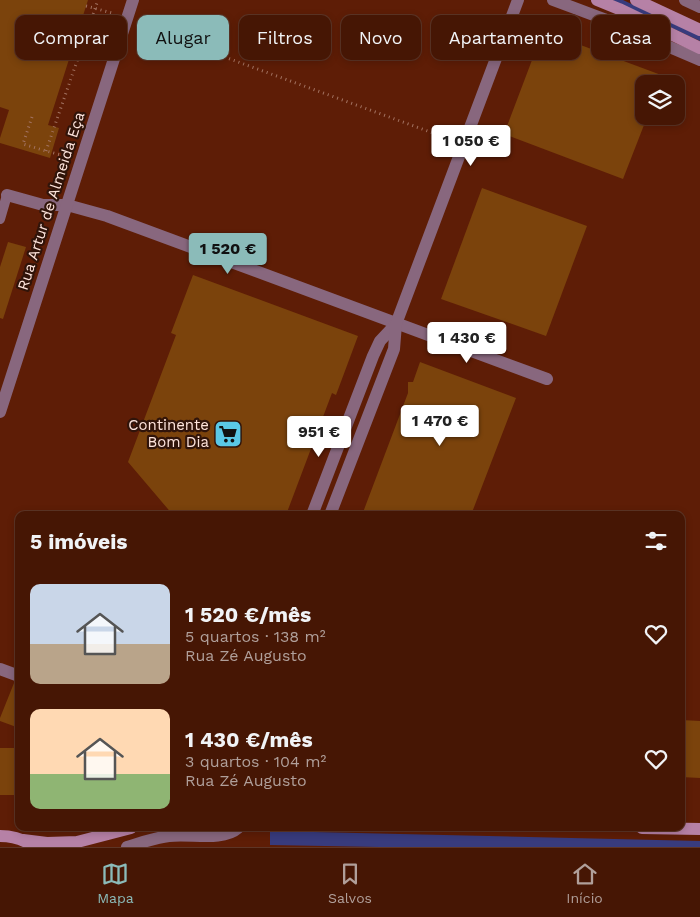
<!DOCTYPE html>
<html lang="pt">
<head>
<meta charset="utf-8">
<style>
  :root { --surface:#461604; --page:#502313; --text:#f1f3f6; --muted:#b09f9a; --line:#5e3526; --accent:#8bbbb9 }
  body { margin:0; font-family:"Work Sans",sans-serif; background:var(--page); color:var(--text); height:100vh; display:flex; flex-direction:column; font-size:19px; white-space:nowrap }
  * { box-sizing:border-box; margin:0 }
  p { font-size:16px; color:var(--muted) }
  .icon { flex:none; width:28px; height:28px; fill:none; stroke:currentColor; stroke-width:2; stroke-linecap:round; stroke-linejoin:round }
  .map { position:relative; flex:1; overflow:hidden }
  .sheet { position:absolute; left:15px; top:511px; width:670px; height:320px; display:flex; flex-direction:column; background:var(--surface); border-radius:10px; box-shadow:0 2px 8px #0003,0 0 0 1px var(--line) }
  .sheet>* { flex:none }
  .banner { position:absolute; left:15px; top:15px; width:670px; height:45px; display:flex; gap:10px }
  .fabs { position:absolute; left:635px; top:75px; display:grid; gap:10px }
  .fabs a { display:grid; place-items:center; width:50px; height:50px; border-radius:10px; background:var(--surface); box-shadow:0 2px 8px #0003,0 0 0 1px var(--line); font-size:25px }
  .price { position:absolute; translate:-50% -42px; padding:0 11px; border-radius:5px; background:#fff; color:#222; font-size:16px; line-height:32px; filter:drop-shadow(0 1px 2px #0008) }
  .price::after { content:''; position:absolute; left:50%; top:30px; width:15px; height:11px; margin-left:-8px; background:inherit; clip-path:polygon(0 0,100% 0,50% 100%) }
  .price.current { background:var(--accent); color:#111 }
  ul { padding:0; list-style:none }
  li { display:flex; align-items:center; gap:15px; height:125px; padding:0 15px }
  li span { display:grid; place-items:center; flex:none; width:140px; height:100px; border-radius:10px; color:#555 }
  li>.icon { margin-inline-start:auto }
  span .icon { width:60px; height:60px; fill:#fffc; stroke-width:1 }
  li b { font-size:21px }
  h2 { display:flex; justify-content:space-between; align-items:center; height:60px; padding:0 15px; font-size:21px }
  .tag { padding:0 18px; border-radius:10px; background:var(--surface); box-shadow:0 2px 8px #0003,0 0 0 1px var(--line); font-size:18px; line-height:45px }
  .tag.current { background:var(--accent); color:#111 }
  .tab-bar { display:flex; justify-content:space-around; align-items:center; height:70px; border-top:1px solid var(--line); background:var(--surface); font-size:14px; color:var(--muted) }
  .tab-bar a { display:grid; justify-items:center; gap:2px }
  .tab-bar .current { color:var(--accent) }
  .map>svg:first-child { display:block }
  .green { fill:#383b7d }
  .building { fill:#7b430c }
  .lines { fill:none; stroke-linecap:round; stroke-linejoin:round }
  .path { stroke:#a37362; stroke-width:3; stroke-dasharray:1 4; stroke-linecap:butt }
  .service { stroke:#88677e; stroke-width:10 }
  .minor { stroke:#88677e; stroke-width:12 }
  .secondary { stroke:#b681a6; stroke-width:12 }
  .labels { text-anchor:middle; dominant-baseline:central; stroke-width:4.5; stroke-linejoin:round; paint-order:stroke }
  .street-label { font-size:15px; fill:#fee4dc; stroke:#30140a }
  .poi-label { font-size:15px; fill:#fee4dc; stroke:#30140a; text-anchor:end }
</style>
</head>
<body>
<div class="map">
<svg width="700" height="847" viewBox="0 0 700 847">
  <rect width="100%" height="100%" fill="#5e1d06"/>
  <g class="green">
    <path d="M612,0h11l77,36v5z"/>
    <path d="M270,831l430,10v6h-321l-109,-2z"/>
  </g>
  <g class="building">
    <path d="M0,0h88l-40,125 11,3 -9,30 -50,-15v-5l9,-28 -9,-3z"/>
    <path d="M543,31l137,51v2h-36v41l-21,54 -119,-45z"/>
    <path d="M482,188l105,38 -41,110 -105,-37z"/>
    <path d="M8,242l18,5 -23,72 -3,-1v-51z"/>
    <path d="M193,275l165,61 -22,59 -4,-2 -46,122h-113l-45,-53 48,-127 -5,-2z"/>
    <path d="M420,362l96,36 -45,117h-109l46,-122v-11h5z"/>
    <path d="M14,683l5,1v44l-19,-7v-3z"/>
    <path d="M681,720l19,1v57l-19,-1z"/>
    <rect x="0" y="748" width="19" height="47"/>
  </g>
  <g class="lines">
    <g class="path">
      <path d="M86,6l26,7"/>
      <path d="M151,25l68,30 225,82"/>
      <path d="M32,117l-9,27 23,7 19,5"/>
      <path d="M46,151l52,-151"/>
    </g>
    <path class="service" d="M0,219l7,-24"/>
    <g class="minor">
      <path d="M553,0l51,19 96,41"/>
      <path d="M685,0l15,7"/>
      <path d="M7,195l36,10h24l40,11 440,163"/>
      <path d="M0,412l133,-412"/>
      <path d="M312,515l61,-159 7,-15 16,-17"/>
      <path d="M330,515l64,-166 2,-25 122,-324"/>
      <path d="M0,669l19,7"/>
      <path d="M127,847c13,-4 27,-9 42,-11 21,-3 53,6 69,-8"/>
    </g>
    <g class="secondary">
      <path d="M597,0l22,9 81,39"/>
      <path d="M636,0l64,30"/>
      <path d="M642,828l58,1"/>
      <path d="M0,836c11,0 20,2 30,8"/>
      <path d="M23,840l24,3 30,-1 54,-14"/>
    </g>
  </g>
  <defs>
    <symbol id="supermarket-square" viewBox="-11 -11 22 22"><rect x="-9" y="-9" width="18" height="18" rx="4" fill="#5ac8e6" stroke="#30140a"/><path d="M-6-5.5h2.5l.6 2H6L4.5 2H-2.5L-4.4-4H-6ZM-1.5 3.2a1.3 1.3 0 1 0 .1 0ZM3 3.2a1.3 1.3 0 1 0 .1 0Z" fill="#111"/></symbol>
  </defs>
  <g fill-rule="evenodd">
    <use href="#supermarket-square" x="212" y="418" width="32" height="32"/>
  </g>
  <g class="labels">
    <g class="street-label">
      <text transform="translate(51 201) rotate(-72)">Rua Artur de Almeida Eça</text>
    </g>
    <g class="poi-label">
      <text x="209" y="425">Continente<tspan x="209" dy="17">Bom Dia</tspan></text>
    </g>
  </g>
</svg>
<div class="fabs">
<a><svg class="icon" aria-label="layers" viewBox="0 0 24 24"><path d="M12 4l9 5-9 5-9-5zM3 14l9 5 9-5"/></svg></a>
</div>
<b class="price" style="left:471px;top:167px">1 050 €</b>
<b class="price current" style="left:228px;top:275px">1 520 €</b>
<b class="price" style="left:467px;top:364px">1 430 €</b>
<b class="price" style="left:440px;top:447px">1 470 €</b>
<b class="price" style="left:319px;top:458px">951 €</b>
<div class="banner">
<a class="tag">Comprar</a>
<a class="tag current">Alugar</a>
<a class="tag">Filtros</a>
<a class="tag">Novo</a>
<a class="tag">Apartamento</a>
<a class="tag">Casa</a>
</div>
<section class="sheet">
<h2>5 imóveis<svg class="icon" aria-label="filters" viewBox="0 0 24 24"><path d="M4 7h16M4 17h16"/><circle cx="9" cy="7" r="2"/><circle cx="15" cy="17" r="2"/></svg></h2>
<ul>
<li><span style="background:linear-gradient(#c9d6e8 60%,#b9a48a 0)"><svg class="icon" aria-label="home" viewBox="0 0 24 24"><path d="M3 11l9-7 9 7M6 9v11h12V9"/></svg></span><div><b>1 520 €/mês</b><p>5 quartos · 138 m²</p><p>Rua Zé Augusto</p></div><svg class="icon" aria-label="heart" viewBox="0 0 24 24"><path d="M12 20l-8-8c-3-5 5-10 8-4 3-6 11-1 8 4z"/></svg></li>
<li><span style="background:linear-gradient(#ffd9b3 65%,#8fb573 0)"><svg class="icon" aria-label="home" viewBox="0 0 24 24"><path d="M3 11l9-7 9 7M6 9v11h12V9"/></svg></span><div><b>1 430 €/mês</b><p>3 quartos · 104 m²</p><p>Rua Zé Augusto</p></div><svg class="icon" aria-label="heart" viewBox="0 0 24 24"><path d="M12 20l-8-8c-3-5 5-10 8-4 3-6 11-1 8 4z"/></svg></li>
</ul>
</section>
</div>
<nav class="tab-bar">
<a class="current"><svg class="icon" aria-label="map" viewBox="0 0 24 24"><path d="M3 6l6-2 6 2 6-2v14l-6 2-6-2-6 2zM9 4v14M15 6v14"/></svg>Mapa</a>
<a><svg class="icon" aria-label="saved" viewBox="0 0 24 24"><path d="M7 4h10v16l-5-4-5 4z"/></svg>Salvos</a>
<a><svg class="icon" aria-label="home" viewBox="0 0 24 24"><path d="M3 11l9-7 9 7M6 9v11h12V9"/></svg>Início</a>
</nav>
</body>
</html>
